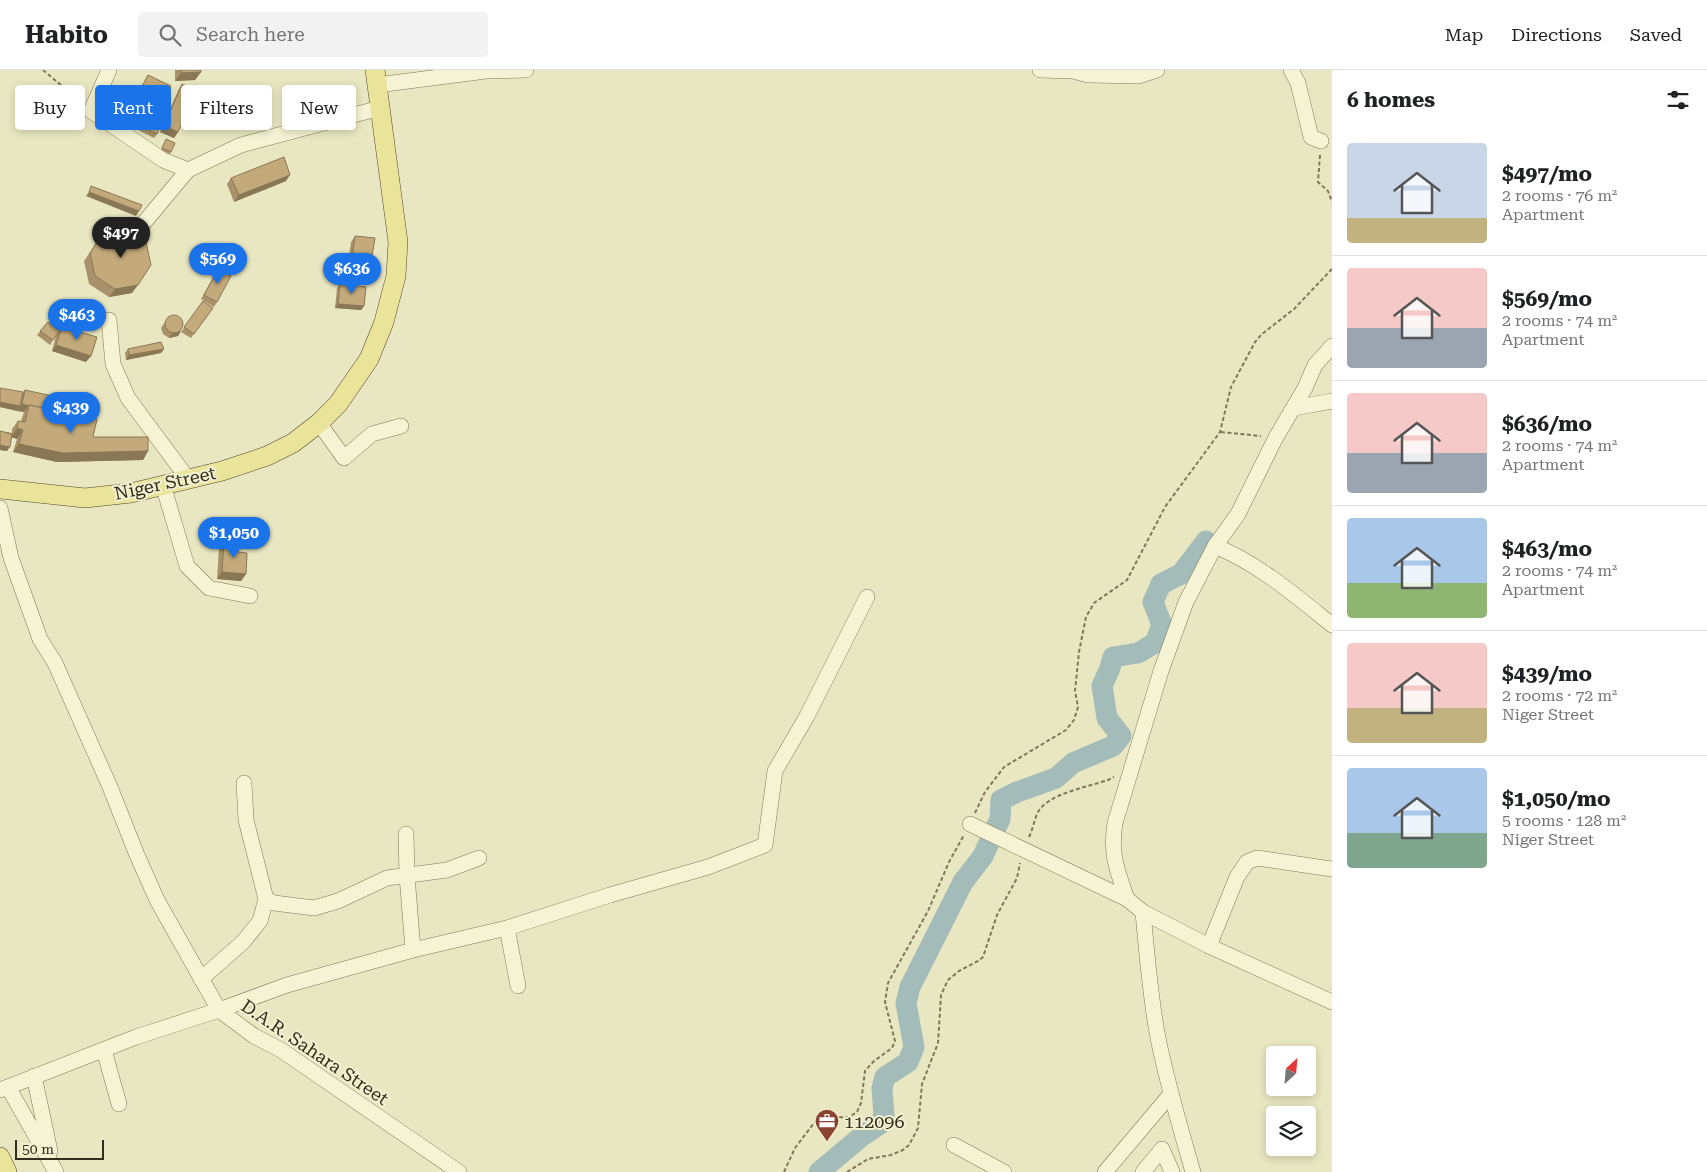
<!DOCTYPE html>
<html lang="en">
<head>
<meta charset="utf-8">
<style>
  :root { --surface:#fff; --page:#f2f2f2; --text:#202124; --muted:#757577; --line:#e0e0e0; --accent:#1a73e8 }
  body { margin:0; font-family:"Roboto Serif",serif; background:var(--page); color:var(--text); height:100vh; display:flex; flex-direction:column; font-size:19px; white-space:nowrap }
  * { box-sizing:border-box; margin:0 }
  p { font-size:16px; color:var(--muted) }
  .icon { flex:none; width:28px; height:28px; fill:none; stroke:currentColor; stroke-width:2; stroke-linecap:round; stroke-linejoin:round }
  .map { position:relative; flex:1; overflow:hidden }
  .side { display:flex; flex-direction:column; background:var(--surface); width:375px }
  .side>* { flex:none }
  .banner { position:absolute; left:15px; top:15px; width:475px; height:45px; display:flex; gap:10px }
  .needle { width:32px; rotate:26deg }
  .controls { position:absolute; left:1266px; top:976px; display:grid; gap:10px }
  .controls a { display:grid; place-items:center; width:50px; height:50px; border-radius:5px; background:var(--surface); box-shadow:0 2px 8px #0003; font-size:25px }
  .scale { position:absolute; left:15px; bottom:12px; width:89px; box-sizing:border-box; padding-left:5px; border:2px solid #322c1d; border-top:0; font-size:14px; line-height:18px; white-space:nowrap; color:#322c1d; -webkit-text-stroke:4px #f1f0cf; paint-order:stroke }
  .price { position:absolute; translate:-50% -42px; padding:0 11px; border-radius:18px; background:var(--accent); color:#fff; font-size:16px; line-height:32px; filter:drop-shadow(0 1px 2px #0008) }
  .price::after { content:''; position:absolute; left:50%; top:30px; width:15px; height:11px; margin-left:-8px; background:inherit; clip-path:polygon(0 0,100% 0,50% 100%) }
  .price.current { background:#222; color:#fff }
  ul { padding:0; list-style:none }
  li { display:flex; align-items:center; gap:15px; height:125px; padding:0 15px }
  li+li { border-top:1px solid var(--line) }
  li span { display:grid; place-items:center; flex:none; width:140px; height:100px; border-radius:5px; color:#555 }
  li>.icon { margin-inline-start:auto }
  span .icon { width:60px; height:60px; fill:#fffc; stroke-width:1 }
  li b { font-size:21px }
  h2 { display:flex; justify-content:space-between; align-items:center; height:60px; padding:0 15px; font-size:21px }
  .chip { padding:0 18px; border-radius:5px; background:var(--surface); box-shadow:0 2px 8px #0003; font-size:18px; line-height:45px }
  .chip.current { background:var(--accent); color:#fff }
  header { display:flex; align-items:center; gap:30px; box-sizing:border-box; height:70px; padding:0 25px; background:var(--surface); border-bottom:1px solid var(--line) }
  header strong { font-size:24px }
  nav { display:flex; gap:28px; margin-inline-start:auto; font-size:18px }
  .search { width:350px; height:45px; background:var(--page); display:flex; align-items:center; gap:12px; box-sizing:border-box; padding:0 18px; border-radius:5px; color:var(--muted); font-size:19px }
  main { display:flex; flex:1; min-height:0 }
  .map>svg:first-child { display:block }
  .lines { fill:none; stroke-linecap:round; stroke-linejoin:round }
  .river { stroke:#a3bcba; stroke-width:21 }
  .minor-casing { stroke:#81785a; stroke-width:16 }
  .major-casing { stroke:#4f452e; stroke-width:20 }
  .path { stroke:#81785a; stroke-width:2; stroke-dasharray:4 2.5; stroke-linecap:butt }
  .minor { stroke:#f5f3d3; stroke-width:15 }
  .major { stroke:#eae49b; stroke-width:19 }
  .wall { fill:#a99269 }
  .shaded-wall { fill:#897755 }
  .building { fill:#c4aa7a; stroke:#897755 }
  .labels { text-anchor:middle; dominant-baseline:central; stroke-width:4; stroke-linejoin:round; paint-order:stroke }
  .street-label { font-size:18px; fill:#322c1d; stroke:#f1f0cf }
  .poi-label { font-size:18px; fill:#322c1d; stroke:#f1f0cf; text-anchor:start }
</style>
</head>
<body>
<header>
<strong>Habito</strong>
<div class="search"><svg class="icon" aria-label="search" viewBox="0 0 24 24"><circle cx="10" cy="10" r="6"/><path d="M15 15l6 6"/></svg>Search here</div>
<nav><a>Map</a><a>Directions</a><a>Saved</a></nav>
</header>
<main>
<div class="map">
<svg width="1332" height="1102" viewBox="0 0 1332 1102">
  <rect width="100%" height="100%" fill="#e9e7c1"/>
  <g class="lines">
    <path class="river" d="M819,1102l43,-36 18,-12 4,-8 -2,-28 3,-11 23,-15 6,-15 -8,-44 4,-16 53,-105 20,-26 17,-37 1,-19 16,-8 39,-14 17,-15 40,-17 8,-10 -14,-18 -5,-32 8,-18 3,-11 25,-4 17,-10 7,-18 -9,-23 8,-18 20,-10 25,-33"/>
    <defs>
      <g id="minor">
        <path d="M109,0l-18,41 72,49 25,10"/>
        <path d="M1040,0l33,1 15,4 51,1 18,-6"/>
        <path d="M1291,0l7,13 13,54 10,4"/>
        <path d="M377,15l109,-14 40,-1"/>
        <path d="M142,155l46,-55 53,-25 139,-37"/>
        <path d="M109,250l4,44 15,34 60,81"/>
        <path d="M1294,338l38,-7"/>
        <path d="M319,353l25,35 28,-24 29,-8"/>
        <path d="M163,415l24,81 22,22 41,8"/>
        <path d="M0,438l11,50 29,81 15,24 55,124 27,68 20,45 62,110 35,26 27,14 178,122"/>
        <path d="M1215,476c44,18 81,50 117,79"/>
        <path d="M970,754l157,75 16,13 66,34 123,56"/>
        <path d="M406,764l1,42 6,74"/>
        <path d="M266,829l8,4 40,5 24,-7 49,-23 60,-8 32,-12"/>
        <path d="M1127,829c-10,-29 -17,-45 -12,-76l46,-152 25,-69 29,-56 23,-32 37,-75 30,-51 10,-23 17,-19"/>
        <path d="M1143,842c4,42 7,84 15,126 9,45 22,89 35,134"/>
        <path d="M507,858l11,58"/>
        <path d="M1209,876l28,-69 10,-15 10,-4 75,11"/>
        <path d="M201,909l42,-37 17,-21 6,-22 -20,-79 -2,-37"/>
        <path d="M104,980l15,54"/>
        <path d="M34,1006l16,75"/>
        <path d="M8,1017l48,85"/>
        <path d="M0,1020l136,-53 83,-27 68,-25 126,-35 94,-22 103,-33 98,-28 57,-22 10,-74 32,-55 60,-119"/>
        <path d="M954,1075l50,27"/>
        <path d="M1105,1102l65,-77"/>
        <path d="M1143,1102l19,-23 10,23"/>
      </g>
      <g id="major">
        <path d="M0,419l85,9 46,-5 91,-22 45,-15 26,-13 26,-20 19,-19 31,-45 15,-37 12,-46 2,-34 -23,-172"/>
        <path d="M0,1087l7,15"/>
      </g>
    </defs>
    <use href="#minor" class="minor-casing"/>
    <use href="#major" class="major-casing"/>
    <g class="path">
      <path d="M43,0l38,32"/>
      <path d="M1320,85l-2,27 10,9 4,11"/>
      <path d="M1221,362l40,4"/>
      <path d="M975,743l10,-21 19,-25 62,-37 8,-10 4,-13 -3,-16 4,-39 7,-35 8,-14 33,-23 38,-73 55,-75 11,-45 24,-45 7,-8 32,-25 38,-40"/>
      <path d="M1029,767c4,-8 5,-17 9,-25 11,-19 50,-25 70,-32l6,-3"/>
      <path d="M784,1102l11,-24 19,-25 7,-5 28,-1 8,-5 4,-9 4,-32 9,-10 18,-13 3,-7 -10,-39 3,-19 40,-72 21,-49 15,-27"/>
      <path d="M847,1102l21,-13 23,-4 12,-5 6,-5 9,-17 4,-44 16,-41 3,-48 7,-15 11,-9 19,-10 5,-4 14,-42 20,-37 3,-15"/>
    </g>
    <use href="#minor" class="minor"/>
    <use href="#major" class="major"/>
  </g>
  <g class="wall">
    <path d="M175,0h26v2l-6,8 -20,1z"/>
    <path d="M148,5l15,29 -3,4 -24,-11z"/>
    <path d="M182,14l-4,48 -4,6 -14,-6 18,-41z"/>
    <path d="M137,43l20,21 -3,4 -24,-12z"/>
    <path d="M166,69l5,13 -1,2 -9,-4z"/>
    <path d="M231,108l55,3 -52,21 -7,-18z"/>
    <path d="M103,163l29,60 -23,4 -20,-13 -5,-23z"/>
    <path d="M355,166l14,38 -4,6 -19,-3 5,-35z"/>
    <path d="M218,199l-1,33 -3,5 -13,-8z"/>
    <path d="M340,214l24,22 -3,4 -26,-2 2,-20z"/>
    <path d="M203,231l10,7 -22,30 -10,-6z"/>
    <path d="M169,246l12,15 -3,5 -9,2 -6,-4 -2,-6z"/>
    <path d="M48,252l11,9 3,-4 24,35 -34,-11 4,-16 -6,10 -13,-10z"/>
    <path d="M128,279h36l-3,4 -35,7 -1,-7z"/>
    <path d="M25,320l53,25 15,22 55,14 -5,9 -86,2 -44,-10 4,-13 -5,-2 -5,14 -7,-1v-19l12,2v-4l6,-8h3l3,-9 -24,-5 23,-15z"/>
    <path d="M224,471l14,11 8,22 -5,7 -24,-2 2,-32z"/>
  </g>
  <g class="shaded-wall">
    <path d="M201,2l-6,8 -20,1 6,-8z"/>
    <path d="M164,56l14,6 -4,6 -14,-6z"/>
    <path d="M290,105l-4,6 -52,21 5,-7z"/>
    <path d="M89,122l50,19 -3,5 -50,-20z"/>
    <path d="M350,201l19,3 -4,6 -19,-3z"/>
    <path d="M138,215l-6,8 -23,4 6,-8z"/>
    <path d="M338,234l26,2 -3,4 -26,-2z"/>
    <path d="M181,261l-3,5 -9,2 3,-4z"/>
    <path d="M56,275l35,11 -5,6 -34,-11z"/>
    <path d="M164,279l-3,4 -35,7 3,-5z"/>
    <path d="M0,332l20,4 -3,5 -17,-4z"/>
    <path d="M22,334l6,2 -4,6 -7,-1z"/>
    <path d="M17,358l6,2 -6,9 -6,-2z"/>
    <path d="M19,374l129,7 -5,9 -86,2 -44,-10z"/>
    <path d="M0,375l10,2 -3,4 -7,-1z"/>
    <path d="M222,502l24,2 -5,7 -24,-2z"/>
  </g>
  <g class="building">
    <path d="M181,0h20v2l-20,1z"/>
    <path d="M148,5l23,11 -8,18 -24,-12z"/>
    <path d="M182,14l14,6 -18,42 -14,-6z"/>
    <path d="M137,43l24,12 -4,9 -24,-12z"/>
    <path d="M166,69l9,4 -4,9 -9,-4z"/>
    <path d="M284,87l6,18 -51,20 -8,-17z"/>
    <path d="M91,116l51,19 -3,6 -50,-19z"/>
    <path d="M127,158l19,14 5,23 -13,20 -23,4 -20,-13 -5,-23 13,-20z"/>
    <path d="M355,166l20,2 -6,36 -19,-3z"/>
    <path d="M218,199l13,7 -14,26 -13,-7z"/>
    <path d="M340,214l26,3 -2,19 -26,-2z"/>
    <path d="M203,231l10,7 -19,26 -10,-7z"/>
    <circle cx="174" cy="254" r="9"/>
    <path d="M48,252l11,9 -6,9 -13,-9z"/>
    <path d="M62,257l35,10 -6,19 -35,-11z"/>
    <path d="M161,272l3,7 -35,6 -1,-6z"/>
    <path d="M0,318l23,4 -3,14 -20,-4z"/>
    <path d="M25,320l55,12 -2,13 -49,-10v1l-7,-2z"/>
    <path d="M29,335l68,14 -4,18h55v14l-85,2 -44,-9 4,-14 -6,-2 1,-7 7,1z"/>
    <path d="M0,361l12,3 -2,13 -10,-2z"/>
    <path d="M224,471l15,1 -1,10 9,1 -1,21 -24,-2z"/>
  </g>
  <defs>
    <symbol id="office-pin" viewBox="-11 -11 22 30"><path d="M0 17L-7.5 6A9.5 9.5 0 1 1 7.5 6Z" fill="#8a4430" stroke="#f1f0cf"/><path d="M-6-3h4V-5.5h4V-3h4V5H-6ZM-1-4.5V-3h2v-1.5ZM-6 0V1H6V0Z" fill="#fff"/></symbol>
  </defs>
  <g fill-rule="evenodd">
    <use href="#office-pin" x="813" y="1037" width="28" height="38"/>
  </g>
  <g class="labels">
    <g class="street-label">
      <text transform="translate(165 413) rotate(-12)">Niger Street</text>
      <text transform="translate(315 982) rotate(34)">D.A.R. Sahara Street</text>
    </g>
    <g class="poi-label">
      <text x="844" y="1051">112096</text>
    </g>
  </g>
</svg>
<div class="controls">
<a><svg class="needle" viewBox="-14 -14 28 28"><path d="M0-13l5 13h-10z" fill="#e53935"/><path d="M0 13l5-13h-10z" fill="#757577"/></svg></a>
<a><svg class="icon" aria-label="layers" viewBox="0 0 24 24"><path d="M12 4l9 5-9 5-9-5zM3 14l9 5 9-5"/></svg></a>
</div>
<div class="scale">50 m</div>
<b class="price current" style="left:121px;top:189px">$497</b>
<b class="price" style="left:218px;top:215px">$569</b>
<b class="price" style="left:352px;top:225px">$636</b>
<b class="price" style="left:77px;top:271px">$463</b>
<b class="price" style="left:71px;top:364px">$439</b>
<b class="price" style="left:234px;top:489px">$1,050</b>
<div class="banner">
<a class="chip">Buy</a>
<a class="chip current">Rent</a>
<a class="chip">Filters</a>
<a class="chip">New</a>
</div>
</div>
<section class="side">
<h2>6 homes<svg class="icon" aria-label="filters" viewBox="0 0 24 24"><path d="M4 7h16M4 17h16"/><circle cx="9" cy="7" r="2"/><circle cx="15" cy="17" r="2"/></svg></h2>
<ul>
<li><span style="background:linear-gradient(#c9d6e8 75%,#c2b280 0)"><svg class="icon" aria-label="home" viewBox="0 0 24 24"><path d="M3 11l9-7 9 7M6 9v11h12V9"/></svg></span><div><b>$497/mo</b><p>2 rooms · 76 m²</p><p>Apartment</p></div></li>
<li><span style="background:linear-gradient(#f6c9c9 60%,#9aa5b1 0)"><svg class="icon" aria-label="home" viewBox="0 0 24 24"><path d="M3 11l9-7 9 7M6 9v11h12V9"/></svg></span><div><b>$569/mo</b><p>2 rooms · 74 m²</p><p>Apartment</p></div></li>
<li><span style="background:linear-gradient(#f6c9c9 60%,#9aa5b1 0)"><svg class="icon" aria-label="home" viewBox="0 0 24 24"><path d="M3 11l9-7 9 7M6 9v11h12V9"/></svg></span><div><b>$636/mo</b><p>2 rooms · 74 m²</p><p>Apartment</p></div></li>
<li><span style="background:linear-gradient(#a9c7e8 65%,#8fb573 0)"><svg class="icon" aria-label="home" viewBox="0 0 24 24"><path d="M3 11l9-7 9 7M6 9v11h12V9"/></svg></span><div><b>$463/mo</b><p>2 rooms · 74 m²</p><p>Apartment</p></div></li>
<li><span style="background:linear-gradient(#f6c9c9 65%,#c2b280 0)"><svg class="icon" aria-label="home" viewBox="0 0 24 24"><path d="M3 11l9-7 9 7M6 9v11h12V9"/></svg></span><div><b>$439/mo</b><p>2 rooms · 72 m²</p><p>Niger Street</p></div></li>
<li><span style="background:linear-gradient(#a9c7e8 65%,#7fa58c 0)"><svg class="icon" aria-label="home" viewBox="0 0 24 24"><path d="M3 11l9-7 9 7M6 9v11h12V9"/></svg></span><div><b>$1,050/mo</b><p>5 rooms · 128 m²</p><p>Niger Street</p></div></li>
</ul>
</section>
</main>
</body>
</html>
